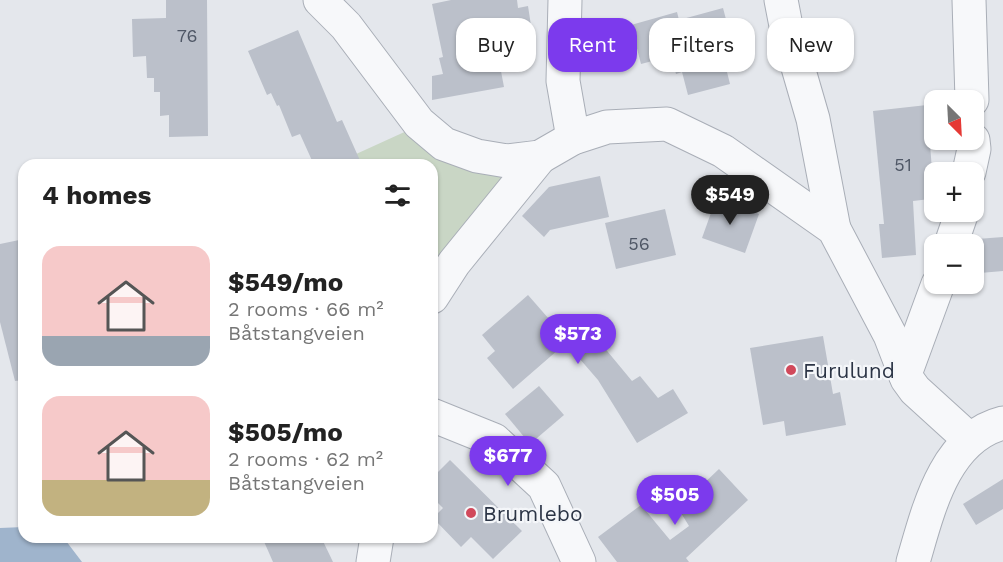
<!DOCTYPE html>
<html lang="en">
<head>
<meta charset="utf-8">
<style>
  :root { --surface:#fff; --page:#f2f2f2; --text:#222; --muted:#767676; --accent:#7c3aed }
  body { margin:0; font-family:"Work Sans",sans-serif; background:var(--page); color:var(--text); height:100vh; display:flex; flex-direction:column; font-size:22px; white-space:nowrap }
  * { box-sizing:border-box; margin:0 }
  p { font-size:20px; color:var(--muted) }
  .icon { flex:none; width:33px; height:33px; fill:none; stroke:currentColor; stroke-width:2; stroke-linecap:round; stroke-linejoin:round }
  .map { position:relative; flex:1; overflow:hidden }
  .panel { position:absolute; left:18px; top:159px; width:420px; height:384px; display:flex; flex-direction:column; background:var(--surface); border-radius:18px; box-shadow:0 2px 4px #0004 }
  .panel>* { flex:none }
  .top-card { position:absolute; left:456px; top:18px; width:456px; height:54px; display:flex; gap:12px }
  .needle { width:39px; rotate:156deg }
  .controls { position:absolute; left:924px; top:90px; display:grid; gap:12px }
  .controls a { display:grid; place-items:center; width:60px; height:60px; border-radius:12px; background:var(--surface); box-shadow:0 2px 4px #0004; font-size:30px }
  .price { position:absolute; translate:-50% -51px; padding:0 14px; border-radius:21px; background:var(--accent); color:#fff; font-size:20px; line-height:39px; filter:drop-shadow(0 2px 3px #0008) }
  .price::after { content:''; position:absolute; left:50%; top:36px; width:18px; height:14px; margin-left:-9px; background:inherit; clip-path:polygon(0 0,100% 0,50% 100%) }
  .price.selected { background:#222; color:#fff }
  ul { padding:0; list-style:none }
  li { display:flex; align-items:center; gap:18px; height:150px; padding:0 24px }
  li span { display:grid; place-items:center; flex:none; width:168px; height:120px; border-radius:18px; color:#555 }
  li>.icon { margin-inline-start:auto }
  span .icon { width:72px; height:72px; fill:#fffc; stroke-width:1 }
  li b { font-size:26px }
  h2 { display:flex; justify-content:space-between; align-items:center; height:72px; padding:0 24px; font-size:26px }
  .tag { padding:0 21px; border-radius:18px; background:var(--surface); box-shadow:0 2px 4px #0004; font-size:21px; line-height:54px }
  .tag.selected { background:var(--accent); color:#fff }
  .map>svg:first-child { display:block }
  .green { fill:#c9d6c5 }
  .water { fill:#9fb4cc }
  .building { fill:#bbc0ca }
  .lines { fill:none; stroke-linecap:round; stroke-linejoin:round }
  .minor-casing { stroke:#a9aeb7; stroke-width:35 }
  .minor { stroke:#f7f8fa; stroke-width:33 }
  .poi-dot { fill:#d1495b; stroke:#f4f6f9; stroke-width:2 }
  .labels { text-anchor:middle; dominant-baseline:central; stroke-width:4.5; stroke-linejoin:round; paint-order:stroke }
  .number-label { font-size:18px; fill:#4f5766 }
  .poi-label { font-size:21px; fill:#2b3445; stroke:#f4f6f9; text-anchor:start }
</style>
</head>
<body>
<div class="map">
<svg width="1003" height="562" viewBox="0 0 1003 562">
  <rect width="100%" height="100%" fill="#e4e7ec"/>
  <path class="green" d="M411,129l87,39 12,13 -78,101v-117h-100z"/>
  <path class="water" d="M24,527v10h39l19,25h-82v-34z"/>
  <g class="building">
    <path d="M166,0h41l1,136 -39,1v-22l-9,1v-24h-6v-14h-7l-1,-22 -13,1 -1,-38 34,-1z"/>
    <path d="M451,0h66l1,8 10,-2 6,39 -44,7 2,15 8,-1 4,21 -72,13v-24l11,-2 -4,-16 4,-1 -11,-53z"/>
    <path d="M723,8l13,49 -12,3 6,24 -42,11 -6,-23 -6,2 -5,-18 -30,8 -10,-39 46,-13 2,8z"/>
    <path d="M298,30l39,92 5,-2 20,45h-48l-14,-31 -8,3 -13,-32 -2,1 -6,-13 -4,2 -19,-44z"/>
    <path d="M927,105l7,91h-5l1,3 -17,2 3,54 -34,3 -3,-34h5l-11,-113z"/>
    <path d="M600,176l9,41 -59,13 -6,7 -22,-21 27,-29z"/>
    <path d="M716,199l43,15 -14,39 -43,-15z"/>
    <path d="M665,209l11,46 -60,14 -11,-46z"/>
    <path d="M1003,237v34l-23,2 -3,-34z"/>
    <path d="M24,239v141l-9,1 -15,-59v-78z"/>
    <path d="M528,295l35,40 25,-20 21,25 -6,6 29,35 8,-5 18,22 15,-9 15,24 -51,30 -39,-63 -32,-37 -53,46 -26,-31 8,-7 -13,-16z"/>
    <path d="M823,336l10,58 7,-2 6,33 -60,11 -2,-15 -21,4 -13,-77z"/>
    <path d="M539,386l25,29 -34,29 -25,-30z"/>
    <path d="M450,460l72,71 -29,28 -22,-22 -10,10 -28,-29 10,-10 -11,-11v-19z"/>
    <path d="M719,469l29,31 -62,58 3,4h-72l-19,-25 43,-32 29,35 19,-14 -11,-18z"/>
    <path d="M1003,479v30l-27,16 -13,-21z"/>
    <path d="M262,537h59l12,25h-60z"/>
  </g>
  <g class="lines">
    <defs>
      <g id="minor">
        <path d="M320,0l26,26 73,97 25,21 33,12 30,5 33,-4 33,-19 34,-11 60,-3 56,27 111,78 56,106 17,44 8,11 55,50"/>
        <path d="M565,0l-2,81 10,57"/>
        <path d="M781,0l5,26 27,93 21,110"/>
        <path d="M969,0l3,100"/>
        <path d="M969,172l5,-23 -1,-9"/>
        <path d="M951,244l11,-32"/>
        <path d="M432,297l22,-34 86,-106"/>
        <path d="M905,374l33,-90"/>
        <path d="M432,415l62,25 50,46 35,76"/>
        <path d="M373,562l4,-25"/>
        <path d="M913,562c15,-51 31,-124 90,-139"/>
      </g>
    </defs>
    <use href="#minor" class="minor-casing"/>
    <use href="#minor" class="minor"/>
  </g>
  <g class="poi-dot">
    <circle cx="791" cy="370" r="6"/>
    <circle cx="471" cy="513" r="6"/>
  </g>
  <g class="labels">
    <g class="number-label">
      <text x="187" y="35">76</text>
      <text x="903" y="164">51</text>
      <text x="639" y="243">56</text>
    </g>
    <g class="poi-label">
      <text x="803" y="370">Furulund</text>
      <text x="483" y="513">Brumlebo</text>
    </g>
  </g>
</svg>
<div class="controls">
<a><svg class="needle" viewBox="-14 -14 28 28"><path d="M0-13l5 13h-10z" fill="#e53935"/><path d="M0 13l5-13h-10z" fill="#767676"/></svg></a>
<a>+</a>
<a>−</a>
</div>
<b class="price selected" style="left:730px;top:226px">$549</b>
<b class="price" style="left:578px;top:365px">$573</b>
<b class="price" style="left:508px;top:487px">$677</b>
<b class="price" style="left:675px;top:526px">$505</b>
<div class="top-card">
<a class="tag">Buy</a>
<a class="tag selected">Rent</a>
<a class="tag">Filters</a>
<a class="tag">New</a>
</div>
<section class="panel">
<h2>4 homes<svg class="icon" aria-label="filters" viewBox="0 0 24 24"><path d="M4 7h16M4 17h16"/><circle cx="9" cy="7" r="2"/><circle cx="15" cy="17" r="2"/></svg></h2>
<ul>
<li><span style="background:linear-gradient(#f6c9c9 75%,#9aa5b1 0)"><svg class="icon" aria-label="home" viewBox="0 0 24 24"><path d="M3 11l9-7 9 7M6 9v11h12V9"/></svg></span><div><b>$549/mo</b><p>2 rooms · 66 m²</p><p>Båtstangveien</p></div></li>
<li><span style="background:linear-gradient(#f6c9c9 70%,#c2b280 0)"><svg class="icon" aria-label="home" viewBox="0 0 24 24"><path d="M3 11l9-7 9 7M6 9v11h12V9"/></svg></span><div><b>$505/mo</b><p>2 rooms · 62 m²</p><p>Båtstangveien</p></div></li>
</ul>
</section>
</div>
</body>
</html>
